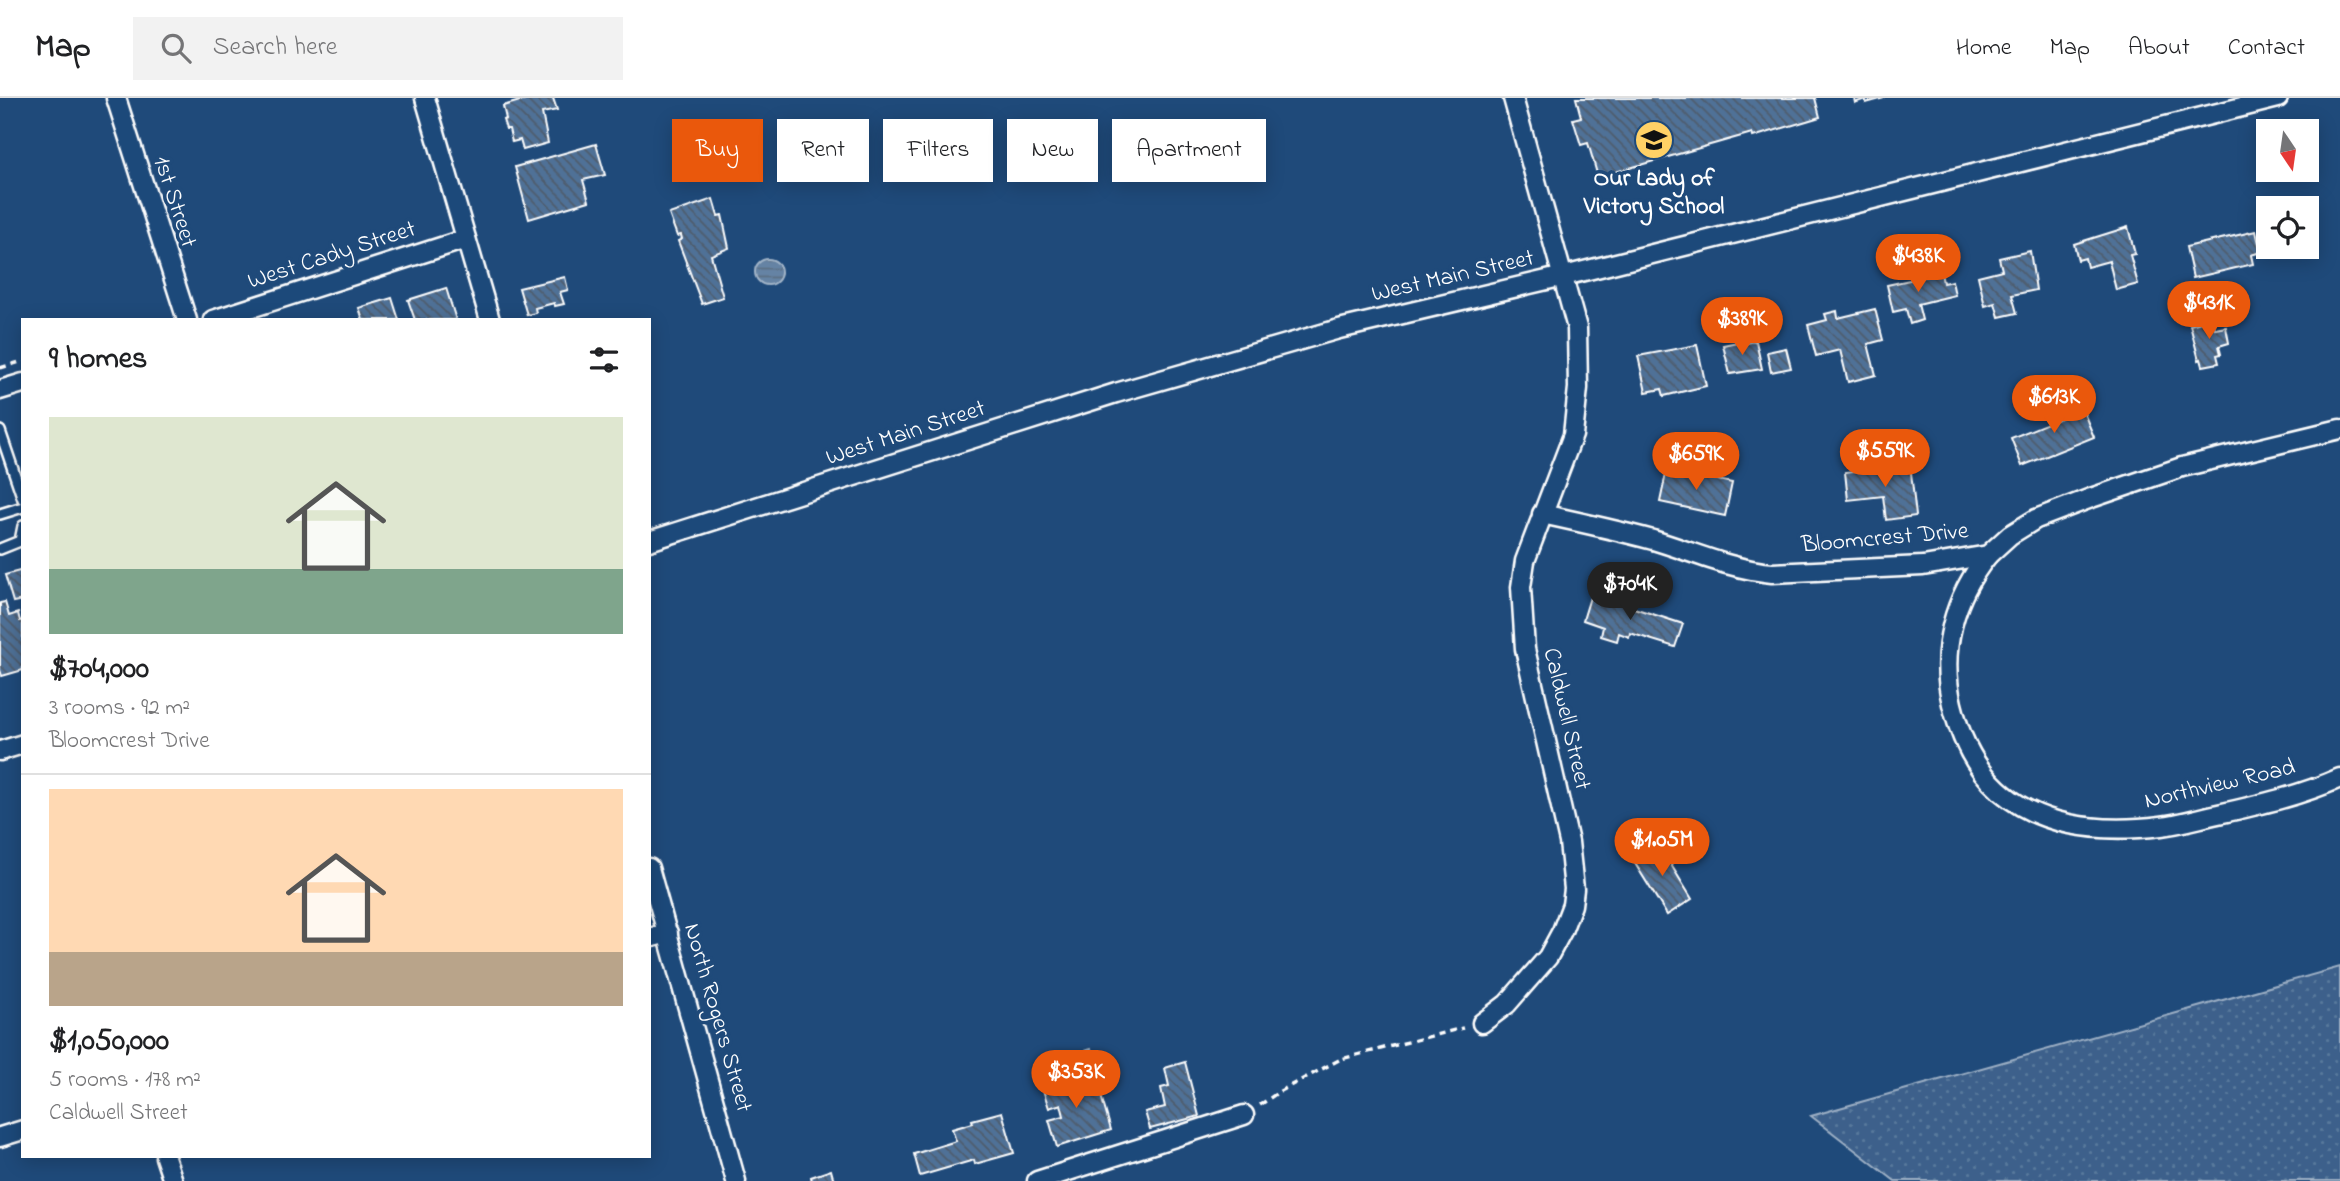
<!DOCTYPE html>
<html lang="en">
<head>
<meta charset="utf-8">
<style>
  :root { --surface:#fff; --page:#f2f2f2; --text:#202124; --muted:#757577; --line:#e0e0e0; --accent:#ea580c }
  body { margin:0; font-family:"Indie Flower",sans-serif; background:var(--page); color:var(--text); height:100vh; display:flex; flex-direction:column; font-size:26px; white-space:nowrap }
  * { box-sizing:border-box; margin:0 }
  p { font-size:23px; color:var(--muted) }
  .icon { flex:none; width:38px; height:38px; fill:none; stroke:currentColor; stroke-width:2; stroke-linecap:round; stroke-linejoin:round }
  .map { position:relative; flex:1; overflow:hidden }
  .details { position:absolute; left:21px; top:220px; width:630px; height:840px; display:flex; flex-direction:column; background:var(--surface); border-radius:0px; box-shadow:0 4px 18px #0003 }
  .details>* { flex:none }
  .hud { position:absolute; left:672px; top:21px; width:665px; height:63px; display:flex; gap:14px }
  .needle { width:46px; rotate:167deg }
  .fabs { position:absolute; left:2256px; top:21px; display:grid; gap:14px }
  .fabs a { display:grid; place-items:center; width:63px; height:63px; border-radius:0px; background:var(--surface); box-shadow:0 4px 18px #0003; font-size:35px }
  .price { position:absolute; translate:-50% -60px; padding:0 16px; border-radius:24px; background:var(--accent); color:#fff; font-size:23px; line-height:46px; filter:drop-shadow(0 2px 4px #0008) }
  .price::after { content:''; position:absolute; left:50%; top:42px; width:21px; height:16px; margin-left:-10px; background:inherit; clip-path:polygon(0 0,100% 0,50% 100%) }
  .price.active { background:#222; color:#fff }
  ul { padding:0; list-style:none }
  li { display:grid; align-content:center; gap:14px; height:371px; padding:0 28px }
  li+li { border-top:2px solid var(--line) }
  li span { display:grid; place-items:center; height:217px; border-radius:0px; color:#555 }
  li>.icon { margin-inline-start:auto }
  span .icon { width:126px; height:126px; fill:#fffc; stroke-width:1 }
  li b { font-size:30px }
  h2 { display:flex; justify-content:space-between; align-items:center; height:84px; padding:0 28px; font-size:30px }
  .tag { padding:0 24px; border-radius:0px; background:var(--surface); box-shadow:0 4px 18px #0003; font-size:24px; line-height:63px }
  .tag.active { background:var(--accent); color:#fff }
  header { display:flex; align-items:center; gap:42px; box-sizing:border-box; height:98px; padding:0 35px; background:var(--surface); border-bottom:2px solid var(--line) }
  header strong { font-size:33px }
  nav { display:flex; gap:38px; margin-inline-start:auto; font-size:24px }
  .search { width:490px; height:63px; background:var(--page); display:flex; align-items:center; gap:18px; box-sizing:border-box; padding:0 24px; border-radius:0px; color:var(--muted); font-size:26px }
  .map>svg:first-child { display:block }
  .park { fill:url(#park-dots); stroke:#9eb0c5; stroke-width:2 }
  .water { fill:url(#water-rules); stroke:#a3b5c8; stroke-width:2 }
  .building { fill:url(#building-back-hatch); stroke:#fff; stroke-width:2 }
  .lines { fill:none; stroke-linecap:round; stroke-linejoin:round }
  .service-casing { stroke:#fff; stroke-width:14 }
  .minor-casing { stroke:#fff; stroke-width:23 }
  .path { stroke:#fff; stroke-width:3.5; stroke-dasharray:7 5; stroke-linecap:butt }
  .service { stroke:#1f4a7a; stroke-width:9 }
  .minor { stroke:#1f4a7a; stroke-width:18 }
  .labels { text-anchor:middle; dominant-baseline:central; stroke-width:7; stroke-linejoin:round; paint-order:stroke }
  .poi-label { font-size:24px; font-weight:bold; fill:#fff; stroke:#1f4a7a }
  .street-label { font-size:24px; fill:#fff; stroke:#1f4a7a }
</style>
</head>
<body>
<header>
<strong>Map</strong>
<div class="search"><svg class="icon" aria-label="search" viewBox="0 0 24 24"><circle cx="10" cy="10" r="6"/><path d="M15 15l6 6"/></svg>Search here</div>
<nav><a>Home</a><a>Map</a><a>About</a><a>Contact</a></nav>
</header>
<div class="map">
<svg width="2340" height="1083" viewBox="0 0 2340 1083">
  <defs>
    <pattern id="park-dots" width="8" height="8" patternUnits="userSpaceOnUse" patternTransform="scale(1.75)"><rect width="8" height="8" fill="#3c618b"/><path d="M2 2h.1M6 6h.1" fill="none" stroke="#59799c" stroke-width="1.8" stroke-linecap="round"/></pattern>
    <pattern id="water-rules" width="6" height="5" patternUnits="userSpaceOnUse" patternTransform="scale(1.75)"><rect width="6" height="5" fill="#6583a4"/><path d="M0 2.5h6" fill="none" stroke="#5b6d81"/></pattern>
    <pattern id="building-back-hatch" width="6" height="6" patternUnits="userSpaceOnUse" patternTransform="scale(1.75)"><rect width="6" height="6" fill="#507197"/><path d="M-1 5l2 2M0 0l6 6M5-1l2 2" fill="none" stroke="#4e5b6a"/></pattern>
  </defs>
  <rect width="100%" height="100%" fill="#1f4a7a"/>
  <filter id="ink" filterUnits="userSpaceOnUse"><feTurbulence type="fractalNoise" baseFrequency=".0143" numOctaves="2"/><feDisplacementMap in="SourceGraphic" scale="14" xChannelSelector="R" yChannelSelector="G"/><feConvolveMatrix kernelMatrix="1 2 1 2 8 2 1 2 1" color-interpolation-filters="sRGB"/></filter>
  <g filter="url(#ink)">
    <path class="park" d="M2340,869v214h-445l-84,-65z"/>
    <g class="water">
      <circle cx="768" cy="174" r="13"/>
      <path d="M1091,951l6,19 -11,3 -3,-9 -25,8 -3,-10z"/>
    </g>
    <g class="building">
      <path d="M530,0h23l4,12 -15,3 6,30 -25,7 -3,-10 -8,2 -3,-13h-3l-3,-9 3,-1 -3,-13z"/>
      <path d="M1576,0h239l5,19 -67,20 -1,-4 -154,44 -10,-34 -7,2 -8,-26 8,-2z"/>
      <path d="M1854,0h30l-18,5 -1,-4 -10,4z"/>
      <path d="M596,46l9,31 -22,5 6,21 -60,18 -14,-52z"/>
      <path d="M713,101l5,17 4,-1 7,33 -18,7 12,42 -21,7 -24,-63 4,-2 -1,-4 -4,1 -8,-22z"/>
      <path d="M2128,129l7,27 -5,1 8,29 -22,6 -7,-29 -22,6 -2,-9 -7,2 -4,-16z"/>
      <path d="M2256,133l5,21 -10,3 2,9 -60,14 -7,-31z"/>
      <path d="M2030,153l6,39 -24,5 5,18 -18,4 -4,-14 -10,3 -7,-30 24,-6 -3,-12z"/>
      <path d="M1941,175l2,10 9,-2 3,14 -37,9 4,16 -12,4 -4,-15 -13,3 -6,-27z"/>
      <path d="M565,179l3,13 -8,2 4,12 -9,2 -1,-3 -19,5 1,5 -9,2 -8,-27z"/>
      <path d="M446,190l10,32h-41l-7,-20z"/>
      <path d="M392,200l7,22h-36l-4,-12z"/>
      <path d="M1875,211l8,31 -15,4 8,31 -28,7 -8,-32 -24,6 -8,-31 19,-5 -2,-6 12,-3 1,7z"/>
      <path d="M2213,221l2,10 11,-2 3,16 -10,3 2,8 -4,1 2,8 -16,3 -2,-7 -2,1 -9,-35z"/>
      <path d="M1742,243v3l14,-3 6,28 -32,5 -7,-29z"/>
      <path d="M1697,247l9,41 -42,10 -2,-7 -16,3 -8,-36z"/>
      <path d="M1786,250l5,20 -20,4 -4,-20z"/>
      <path d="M2078,301l16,38 -72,29 -11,-28 52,-21 -4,-10z"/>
      <path d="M1910,366l6,52 -30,4 -3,-24 -35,4 -3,-28z"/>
      <path d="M1667,371l65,14 -7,33 -65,-14z"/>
      <path d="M23,472v30l-10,2 -8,-27z"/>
      <path d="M1591,496l92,30 -8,23 -45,-14 -1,4 -10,-4 -2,8 -16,-5 2,-9 -20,-7z"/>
      <path d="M5,504l4,14 9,-3 2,8 3,-1v50l-21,6 -2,-6v-67z"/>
      <path d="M1657,744l35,57 -25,16 -36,-58z"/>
      <path d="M1185,964l14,54 -49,13 -5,-17 20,-5 -4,-19 8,-2 -4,-18z"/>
      <path d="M1088,977l3,9 6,-2 14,48 -54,17 -8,-27 15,-4 -3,-12 -12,4 -8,-24 20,-6 1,5z"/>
      <path d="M1002,1014l12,41 -39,11 -1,-4 -54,16 -6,-22 42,-13 -4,-12 21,-6 -1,-3z"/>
      <path d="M831,1072l3,11h-22l-1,-4z"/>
    </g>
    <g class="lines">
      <defs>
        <g id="service">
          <path d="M0,333l23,68"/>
          <path d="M0,416l23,-7"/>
          <path d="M0,451l20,-8 3,-15"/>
        </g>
        <g id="minor">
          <path d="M116,0l71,222"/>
          <path d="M425,0l65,222"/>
          <path d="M213,222l253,-81"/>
          <path d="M0,292l23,-7"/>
          <path d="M1542,416c37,8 74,16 111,26 40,12 77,29 119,33l151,-7 65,-11 22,-20 26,-16 55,-21 91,-31 158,-38"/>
          <path d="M649,443l467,-148 223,-64 225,-53 714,-178"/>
          <path d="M1988,457c-34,42 -49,95 -36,149 26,108 107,134 209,122 19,-2 38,-8 57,-12 41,-9 84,-19 122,-36"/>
          <path d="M0,653l23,-7"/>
          <path d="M649,770l87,313"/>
          <path d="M649,840l19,-5"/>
          <path d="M1482,925l25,-19 41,-47 14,-26 10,-26 2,-16 -5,-47 -44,-193 -4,-62 4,-26 48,-126 5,-47 -1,-60 -64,-230"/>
          <path d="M0,1039l23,-7"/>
          <path d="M165,1059l8,24"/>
          <path d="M1037,1083l207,-66"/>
        </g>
      </defs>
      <use href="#service" class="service-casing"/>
      <use href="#minor" class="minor-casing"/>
      <g class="path">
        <path d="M0,270l23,-7"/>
        <path d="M1260,1007l20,-14 61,-32 122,-31"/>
      </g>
      <use href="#service" class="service"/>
      <use href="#minor" class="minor"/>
    </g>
  </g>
  <defs>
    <symbol id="school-disc" viewBox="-11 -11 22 22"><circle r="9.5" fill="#ffd166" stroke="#1f4a7a"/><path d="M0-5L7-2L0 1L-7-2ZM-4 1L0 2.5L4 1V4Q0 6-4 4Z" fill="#111"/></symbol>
  </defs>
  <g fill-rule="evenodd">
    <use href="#school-disc" x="1632" y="20" width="44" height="44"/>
  </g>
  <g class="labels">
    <g class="poi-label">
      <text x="1654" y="81">Our Lady of<tspan x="1654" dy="28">Victory School</tspan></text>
    </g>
    <g class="street-label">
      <text transform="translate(174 104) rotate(72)">1st Street</text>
      <text transform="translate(332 158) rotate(-18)">West Cady Street</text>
      <text transform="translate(1453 179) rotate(-13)">West Main Street</text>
      <text transform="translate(906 336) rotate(-18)">West Main Street</text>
      <text transform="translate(1885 441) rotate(-5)">Bloomcrest Drive</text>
      <text transform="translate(1566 621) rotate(77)">Caldwell Street</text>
      <text transform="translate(2220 687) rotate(-13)">Northview Road</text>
      <text transform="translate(717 920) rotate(74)">North Rogers Street</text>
    </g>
  </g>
</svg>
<div class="fabs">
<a><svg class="needle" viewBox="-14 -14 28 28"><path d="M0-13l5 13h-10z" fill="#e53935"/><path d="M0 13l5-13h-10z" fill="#757577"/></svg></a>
<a><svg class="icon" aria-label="locate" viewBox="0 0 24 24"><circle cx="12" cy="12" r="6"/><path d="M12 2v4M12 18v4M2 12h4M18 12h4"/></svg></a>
</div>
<b class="price" style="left:1918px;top:196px">$438K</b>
<b class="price" style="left:2209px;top:243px">$431K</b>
<b class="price" style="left:1742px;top:259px">$389K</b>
<b class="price" style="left:2054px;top:337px">$613K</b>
<b class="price" style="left:1885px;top:391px">$559K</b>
<b class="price" style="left:1696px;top:394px">$659K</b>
<b class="price active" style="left:1630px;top:524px">$704K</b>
<b class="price" style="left:1662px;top:780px">$1.05M</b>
<b class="price" style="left:1076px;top:1012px">$353K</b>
<div class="hud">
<a class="tag active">Buy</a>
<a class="tag">Rent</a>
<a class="tag">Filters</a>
<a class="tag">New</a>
<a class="tag">Apartment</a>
</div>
<section class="details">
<h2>9 homes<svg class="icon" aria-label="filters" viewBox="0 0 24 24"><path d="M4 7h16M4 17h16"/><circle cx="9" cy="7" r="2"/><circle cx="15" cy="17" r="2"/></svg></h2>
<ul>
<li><span style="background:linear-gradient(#dfe7d0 70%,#7fa58c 0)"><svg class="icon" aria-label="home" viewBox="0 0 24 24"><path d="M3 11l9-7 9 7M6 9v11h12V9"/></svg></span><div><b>$704,000</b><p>3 rooms · 92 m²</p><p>Bloomcrest Drive</p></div></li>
<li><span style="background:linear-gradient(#ffd9b3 75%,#b9a48a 0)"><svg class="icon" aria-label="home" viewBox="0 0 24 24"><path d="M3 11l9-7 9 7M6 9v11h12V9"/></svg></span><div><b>$1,050,000</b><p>5 rooms · 178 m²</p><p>Caldwell Street</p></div></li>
</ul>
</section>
</div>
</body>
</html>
